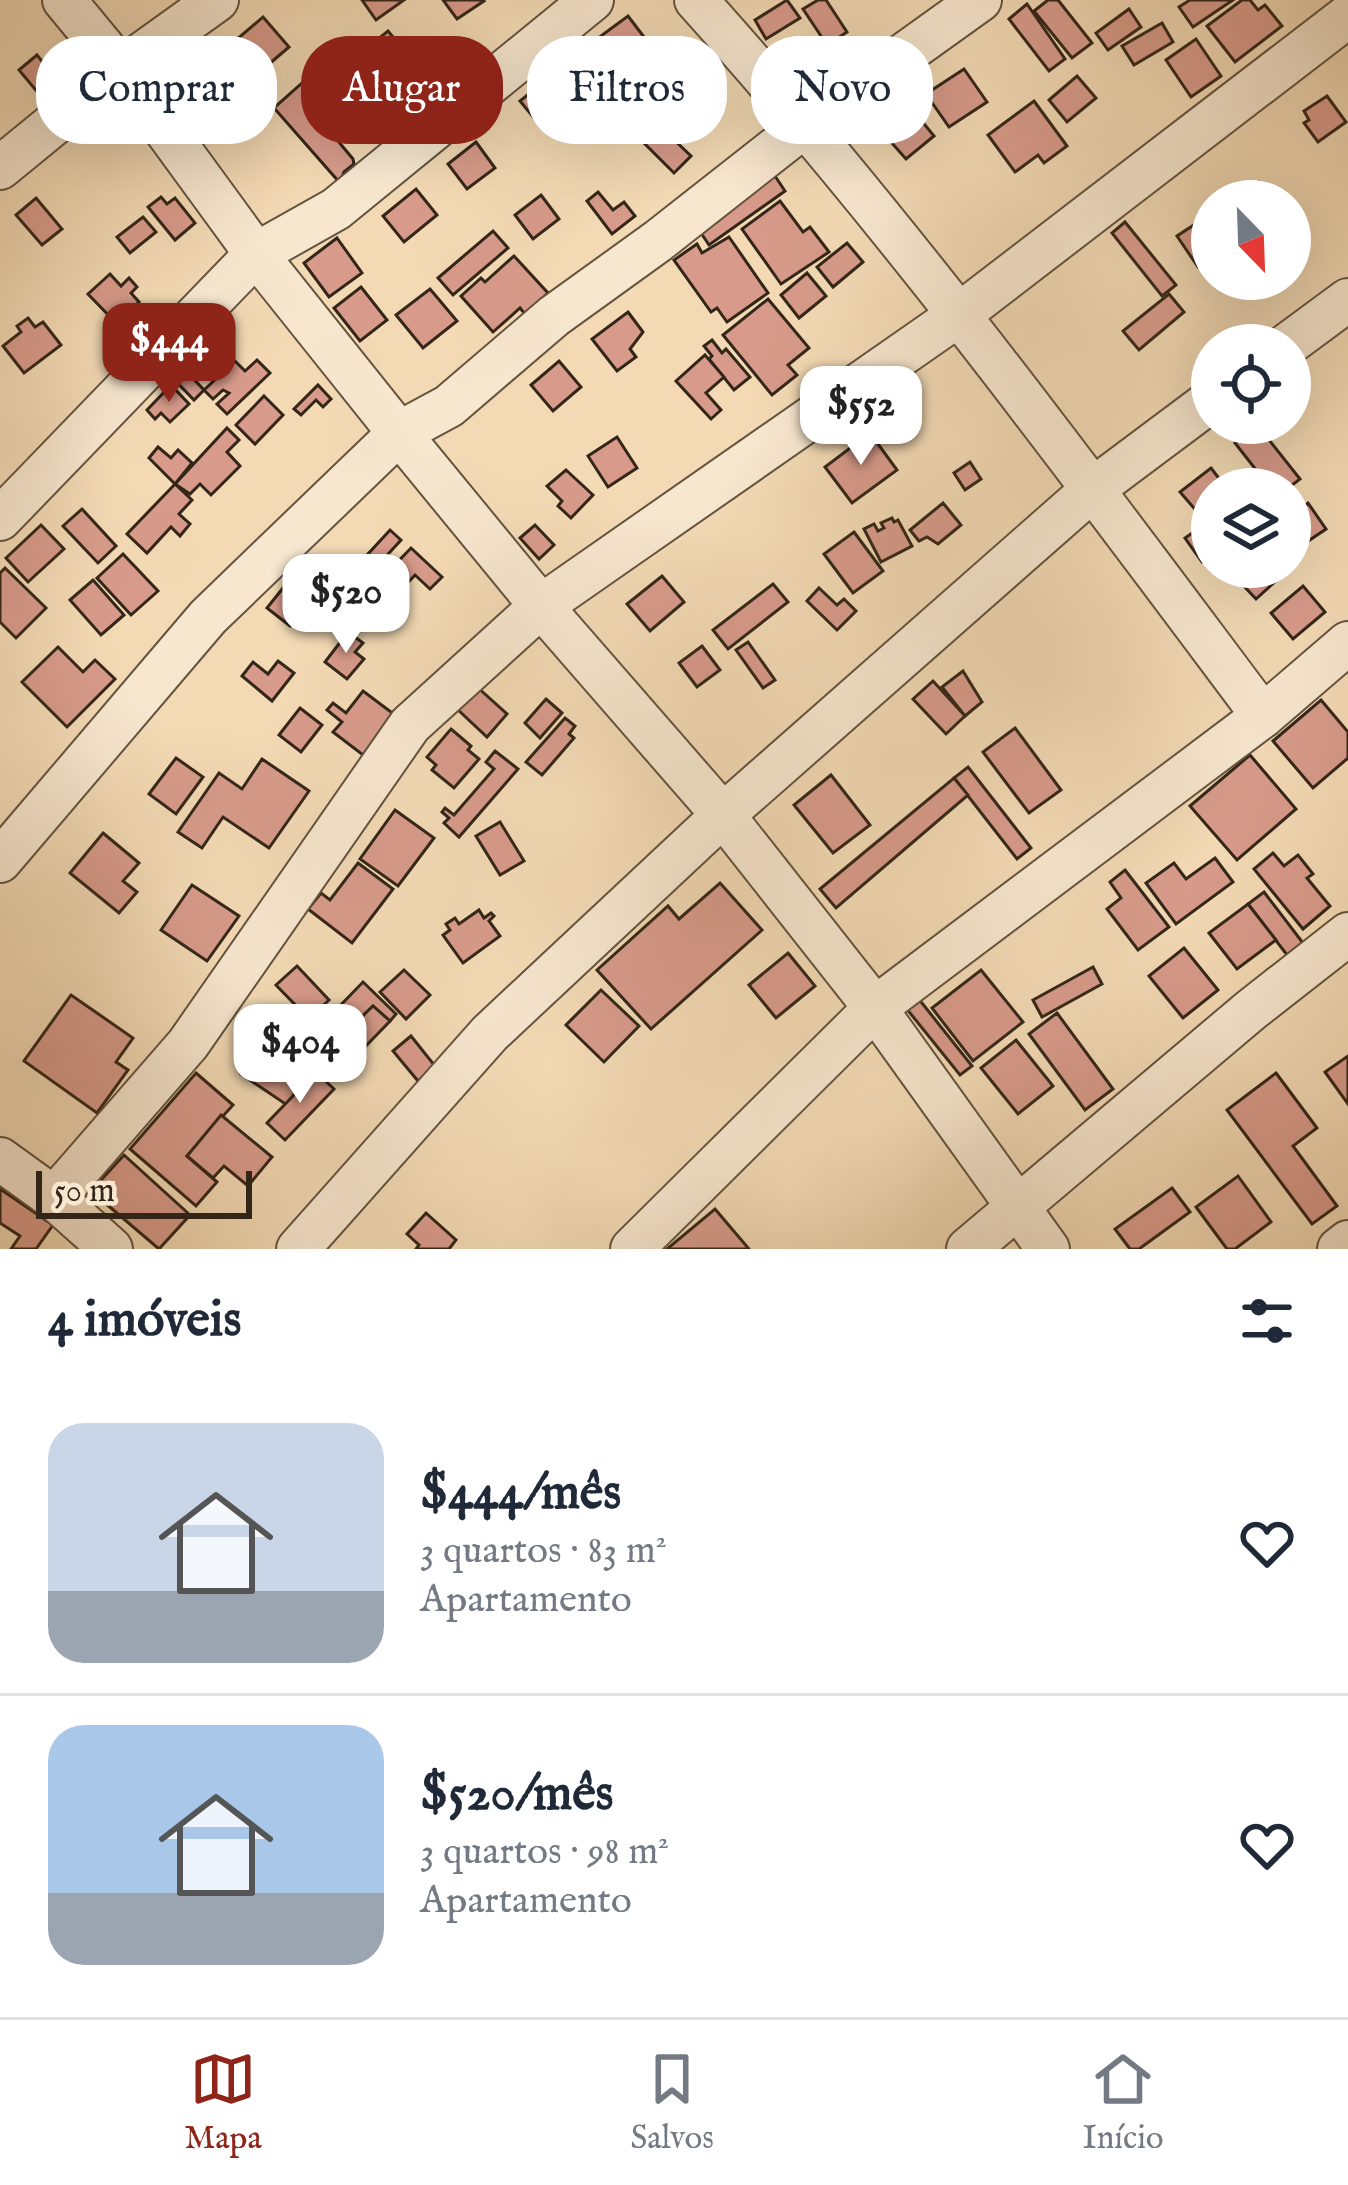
<!DOCTYPE html>
<html lang="pt">
<head>
<meta charset="utf-8">
<style>
  :root { --surface:#fff; --page:#f6f6f7; --text:#1f2937; --muted:#747a83; --line:#e0e1e3; --accent:#8f2418 }
  body { margin:0; font-family:"IM FELL English",serif; background:var(--page); color:var(--text); height:100vh; display:flex; flex-direction:column; font-size:45px; white-space:nowrap }
  * { box-sizing:border-box; margin:0 }
  p { font-size:39px; color:var(--muted) }
  .icon { flex:none; width:66px; height:66px; fill:none; stroke:currentColor; stroke-width:2; stroke-linecap:round; stroke-linejoin:round }
  .map { position:relative; height:1249px; overflow:hidden }
  .side { display:flex; flex-direction:column; background:var(--surface); flex:1 }
  .side>* { flex:none }
  .top-card { position:absolute; left:36px; top:36px; width:1278px; height:108px; display:flex; gap:24px }
  .needle { width:78px; rotate:157deg }
  .tools { position:absolute; left:1191px; top:180px; display:grid; gap:24px }
  .tools a { display:grid; place-items:center; width:120px; height:120px; border-radius:50%; background:var(--surface); box-shadow:0 12px 48px #0002; font-size:60px }
  .scale { position:absolute; left:36px; bottom:30px; width:216px; box-sizing:border-box; padding-left:12px; border:6px solid #332618; border-top:0; font-size:33px; line-height:42px; white-space:nowrap; color:#332618; -webkit-text-stroke:9px #f7e7cf; paint-order:stroke }
  .price { position:absolute; translate:-50% -102px; padding:0 27px; border-radius:24px; background:#fff; color:#222; font-size:39px; line-height:78px; filter:drop-shadow(0 3px 6px #0008) }
  .price::after { content:''; position:absolute; left:50%; top:72px; width:36px; height:27px; margin-left:-18px; background:inherit; clip-path:polygon(0 0,100% 0,50% 100%) }
  .price.current { background:var(--accent); color:#fff }
  ul { padding:0; list-style:none }
  li { display:flex; align-items:center; gap:36px; height:300px; padding:0 48px }
  li+li { border-top:3px solid var(--line) }
  li span { display:grid; place-items:center; flex:none; width:336px; height:240px; border-radius:36px; color:#555 }
  li>.icon { margin-inline-start:auto }
  span .icon { width:144px; height:144px; fill:#fffc; stroke-width:1 }
  li b { font-size:51px }
  h2 { display:flex; justify-content:space-between; align-items:center; height:144px; padding:0 48px; font-size:51px }
  .tag { padding:0 42px; border-radius:48px; background:var(--surface); box-shadow:0 12px 48px #0002; font-size:42px; line-height:108px }
  .tag.current { background:var(--accent); color:#fff }
  .tabs { display:flex; justify-content:space-around; align-items:center; height:168px; border-top:3px solid var(--line); background:var(--surface); font-size:33px; color:var(--muted) }
  .tabs a { display:grid; justify-items:center; gap:6px }
  .tabs .current { color:var(--accent) }
  .map>svg:first-child { display:block }
  .building { fill:#d89b8b; stroke:#332618; stroke-width:3 }
  .lines { fill:none; stroke-linecap:round; stroke-linejoin:round }
  .minor-casing { stroke:#63533f; stroke-width:46 }
  .minor { stroke:#f7e7cf; stroke-width:42 }
</style>
</head>
<body>
<div class="map">
<svg width="1348" height="1249" viewBox="0 0 1348 1249">
  <rect width="100%" height="100%" fill="#f3dab5"/>
  <filter id="stains"><feTurbulence type="fractalNoise" baseFrequency=".00167" numOctaves="4"/><feColorMatrix values="0 0 0 0 .2 0 0 0 0 .09 0 0 0 0 .02 0 0 0 .5 -.17"/></filter>
  <radialGradient id="worn" r=".72"><stop offset=".6" stop-color="#630" stop-opacity="0"/><stop offset="1" stop-color="#630" stop-opacity=".3"/></radialGradient>
  <g class="building">
    <path d="M362,0h42l-28,20z"/>
    <path d="M443,0h40l1,1 -27,18z"/>
    <path d="M787,0l13,18 -34,21 -11,-19z"/>
    <path d="M818,0h8l21,32 -20,13 -24,-36z"/>
    <path d="M1048,0h10l34,43 -20,15 -38,-47z"/>
    <path d="M1190,0h43l-40,27 -14,-20z"/>
    <path d="M1242,0h8l8,10 7,-5 17,21 -47,36 -28,-36z"/>
    <path d="M1027,4l38,55 -16,12 -40,-52z"/>
    <path d="M1129,9l12,18 -33,23 -12,-17z"/>
    <path d="M628,16l38,50 27,-19 10,14 -49,37 7,5 -30,23 -23,-31 9,-7 -31,-41z"/>
    <path d="M263,17l26,30 -28,24 -25,-31z"/>
    <path d="M1162,23l11,19 -39,23 -12,-19z"/>
    <path d="M388,31l27,33 -13,10 22,29 -16,13 -49,-62z"/>
    <path d="M1196,39l25,37 -30,21 -25,-37z"/>
    <path d="M338,51l25,28 -20,22 -3,-3 -19,17 7,8v6l25,30 1,5 -10,8 -4,11 -66,-75z"/>
    <path d="M37,55l20,25 -18,14 -20,-24z"/>
    <path d="M964,69l23,33 -38,25 -23,-33z"/>
    <path d="M1077,76l19,22 -29,24 -18,-22z"/>
    <path d="M550,77l22,28 -29,24 -23,-28z"/>
    <path d="M1327,96l19,26 -28,20 -14,-19 5,-3 -5,-9z"/>
    <path d="M1034,101l33,45 -23,17 -6,-8 -23,17 -27,-37z"/>
    <path d="M912,109l22,27 -28,23 -23,-26z"/>
    <path d="M664,119l8,9 -3,7 22,21 -17,17 -32,-32z"/>
    <path d="M476,142l19,26 -28,21 -19,-25z"/>
    <path d="M773,173l12,18 -76,54 -12,-18z"/>
    <path d="M1259,182l13,19h-39z"/>
    <path d="M416,189l21,26 -33,27 -21,-26z"/>
    <path d="M598,192l15,18 11,-8 11,14 -23,18 -25,-33z"/>
    <path d="M541,195l18,24 -26,20 -18,-24z"/>
    <path d="M161,197l6,7 8,-6 20,25 -20,17 -27,-33z"/>
    <path d="M36,198l26,31 -20,16 -26,-30z"/>
    <path d="M780,201l23,31 7,-5 19,25 -48,32 -39,-55z"/>
    <path d="M1212,213v45l-14,9 -21,-31z"/>
    <path d="M143,217l13,15 -26,21 -13,-16z"/>
    <path d="M1125,222l51,63 -14,11 -50,-63z"/>
    <path d="M493,231l15,17 -55,47 -15,-17z"/>
    <path d="M729,237l39,56 -41,29 -10,-14 -6,4 -37,-52 23,-16 5,9z"/>
    <path d="M337,238l25,35 -33,24 -25,-34z"/>
    <path d="M847,243l16,19 -30,25 -16,-20z"/>
    <path d="M514,256l34,37 -23,21 -5,-6 -27,24 -32,-36 20,-18 4,4z"/>
    <path d="M807,273l19,23 -27,22 -18,-23z"/>
    <path d="M110,274l11,12 8,-8 8,9 -6,6 8,9 -23,21 -28,-29z"/>
    <path d="M361,287l26,33 -27,21 -26,-33z"/>
    <path d="M430,289l27,32 -34,27 -27,-33z"/>
    <path d="M1169,294l15,18 -45,38 -16,-19z"/>
    <path d="M768,299l41,49 -21,17 9,10 -25,20 -49,-60z"/>
    <path d="M628,312l15,20 -13,17 6,8 -19,14 -25,-32z"/>
    <path d="M28,318l7,9 8,-5 18,23 -37,28 -21,-27 18,-14 -4,-6z"/>
    <path d="M712,340l10,13 4,-4 24,28 -16,13 -25,-31 3,-3 -8,-10z"/>
    <path d="M193,346l10,11 -16,15 17,18 -10,10 -28,-29z"/>
    <path d="M705,355l19,22 -18,16 15,17 -10,9 -35,-38z"/>
    <path d="M257,360l13,13 -43,41 -10,-10 12,-11 -6,-3 -10,9 -9,-9 31,-29 10,10z"/>
    <path d="M559,361l22,26 -28,24 -22,-26z"/>
    <path d="M171,385l18,19 -19,18 -9,-9 -6,6 -8,-9z"/>
    <path d="M318,385l13,14 -8,8 -7,-7 -15,15 -7,-6z"/>
    <path d="M264,396l19,19 -28,29 -19,-19z"/>
    <path d="M1258,426l42,53 -13,10h-16l-36,-46z"/>
    <path d="M227,428l12,12 -12,12 13,14 -29,29 -11,-11 -10,10 -15,-10z"/>
    <path d="M870,433l27,37 -45,33 -27,-36z"/>
    <path d="M617,437l20,31 -29,19 -20,-31z"/>
    <path d="M158,447l13,11 7,-8 14,13 -17,21 -26,-26z"/>
    <path d="M970,462l11,17 -16,11 -11,-17z"/>
    <path d="M1211,468l16,21h-15v16l-12,10 -20,-23z"/>
    <path d="M566,470l27,25 -22,23 -13,-12 4,-5 -15,-15z"/>
    <path d="M175,484l17,16 -13,14 11,10 -10,12 -9,-9 -24,26 -20,-19z"/>
    <path d="M943,503l18,22 -23,19 -11,-7 -8,4 -9,-11z"/>
    <path d="M1308,503l18,26 -31,21 -5,-6v-29z"/>
    <path d="M82,509l34,37 -18,17 -35,-37z"/>
    <path d="M892,518l2,4 4,-2 14,26 -31,16 -17,-33 10,-5 4,7 6,-3 -3,-5z"/>
    <path d="M1212,519v36l-10,7 -17,-24z"/>
    <path d="M41,525l23,24 -36,33 -22,-24z"/>
    <path d="M535,525l19,20 -15,14 -19,-21z"/>
    <path d="M390,530l11,10 -22,24 -11,-10z"/>
    <path d="M854,532l29,39 -30,22 -29,-39z"/>
    <path d="M411,548l31,29 -12,12 -15,-14 -15,16 -16,-15z"/>
    <path d="M123,554l35,37 -27,24 -34,-37z"/>
    <path d="M358,564l12,9 -11,14 7,5 -16,20 -18,-14z"/>
    <path d="M1259,567l31,1 -34,31 -15,-16z"/>
    <path d="M5,568l41,40 -30,30 -16,-16v-49z"/>
    <path d="M662,576l22,26 -34,29 -23,-27z"/>
    <path d="M291,578l23,19 -24,29 -23,-18z"/>
    <path d="M93,580l31,35 -23,20 -31,-35z"/>
    <path d="M382,583l19,17 -23,28 -20,-16z"/>
    <path d="M773,584l15,18 -60,47 -15,-19z"/>
    <path d="M1303,586l22,26 -32,27 -22,-26z"/>
    <path d="M819,588l18,17 7,-6 12,12 -19,19 -30,-29z"/>
    <path d="M348,632l15,11 -8,9 9,7 -17,20 -22,-17z"/>
    <path d="M748,642l27,38 -12,8 -27,-38z"/>
    <path d="M702,646l18,24 -23,17 -18,-24z"/>
    <path d="M58,647l25,25 12,-12 20,19 -48,48 -45,-45z"/>
    <path d="M278,661l16,12 -22,28 -30,-25 11,-14 15,12z"/>
    <path d="M963,671l19,31 -17,14 -23,-29z"/>
    <path d="M933,681l32,35 -19,18 -33,-35z"/>
    <path d="M476,686l31,28 -20,23 -31,-29z"/>
    <path d="M363,691l32,24 -32,40 -30,-23 9,-10 -15,-12 6,-7 13,10z"/>
    <path d="M546,699l16,14 -22,25 -15,-15z"/>
    <path d="M1321,700l27,32v26l-35,30 -40,-47z"/>
    <path d="M300,708l22,17 -21,27 -22,-17z"/>
    <path d="M565,718l10,8 -6,8 5,4 -32,37 -16,-13z"/>
    <path d="M1015,728l46,62 -32,23 -46,-61z"/>
    <path d="M451,729l20,17 -3,4 11,9 -25,29 -22,-18 4,-5 -9,-8z"/>
    <path d="M495,751l23,18 -59,68 -15,-14 5,-5 -7,-6 3,-4 9,7 40,-46 -8,-7z"/>
    <path d="M1250,755l46,54 -59,51 -47,-54z"/>
    <path d="M176,758l27,19 -27,37 -27,-20z"/>
    <path d="M262,759l47,32 -40,57 -46,-31 -21,31 -24,-16 41,-59 23,16z"/>
    <path d="M968,767l63,81 -14,11 -63,-81z"/>
    <path d="M831,775l39,50 -37,28 -39,-48z"/>
    <path d="M954,778l14,17 -132,113 -16,-19z"/>
    <path d="M395,810l39,28 -36,48 -38,-27z"/>
    <path d="M500,822l24,39 -24,14 -24,-39z"/>
    <path d="M103,833l36,30 -16,18 14,11 -18,21 -49,-40z"/>
    <path d="M1273,853l11,13 14,-11 15,19 -6,4 23,28 -27,23 -49,-60z"/>
    <path d="M1215,858l18,24 -57,42 -30,-41 28,-20 12,16z"/>
    <path d="M358,863l35,26 -41,54 -44,-34 13,-16 9,7z"/>
    <path d="M1125,870l44,57 -31,23 -31,-41 14,-11 -11,-16z"/>
    <path d="M720,883l42,47 -111,99 -54,-59 71,-64 11,13z"/>
    <path d="M192,885l47,31 -32,45 -46,-31z"/>
    <path d="M1264,892l39,51 -16,12 -39,-51z"/>
    <path d="M1248,904l28,36 -39,29 -28,-36z"/>
    <path d="M479,910l5,8 7,-5 3,3 -5,5 11,15 -37,27 -20,-28 7,-5 -4,-6 9,-6 4,6z"/>
    <path d="M1184,948l34,42 -35,28 -34,-42z"/>
    <path d="M788,953l27,33 -39,32 -27,-33z"/>
    <path d="M297,966l32,34 -20,19 -33,-34z"/>
    <path d="M1093,967l9,17 -60,33 -9,-17z"/>
    <path d="M404,970l26,25 -24,24 -26,-27z"/>
    <path d="M981,970l42,52 -50,39 -41,-53z"/>
    <path d="M363,982l33,32 -6,7 -17,-15 -56,53 -15,-14z"/>
    <path d="M601,990l38,36 -35,36 -38,-37z"/>
    <path d="M71,995l62,43 -17,24 12,8 -31,43 -73,-52z"/>
    <path d="M918,998l54,68 -12,9 -54,-67z"/>
    <path d="M373,1006l17,15 -57,59 -19,-17z"/>
    <path d="M1057,1013l56,76 -28,21 -56,-76z"/>
    <path d="M411,1036l24,30 -17,15 -25,-30z"/>
    <path d="M1016,1040l37,46 -35,28 -37,-46z"/>
    <path d="M1348,1056v48l-23,-32z"/>
    <path d="M275,1059l10,7 6,10 -4,5 11,7 -11,17 -46,-31 7,-11 8,5 4,-7 10,6z"/>
    <path d="M316,1072l18,17 -49,51 -18,-17z"/>
    <path d="M196,1073l37,32 -46,51 30,26 -21,24 -66,-57z"/>
    <path d="M1276,1073l41,55 -24,18 44,60 -25,18 -85,-114z"/>
    <path d="M221,1115l51,42 -24,29 -24,-20 -11,12 -26,-22z"/>
    <path d="M124,1155l66,60 -31,34 -68,-58z"/>
    <path d="M1238,1176l33,46 -36,27h-8l-31,-42z"/>
    <path d="M1172,1188l18,24 -51,37h-9l-15,-20z"/>
    <path d="M0,1189l53,36 -17,24h-25l9,-13 -20,-13z"/>
    <path d="M715,1209l34,40h-82z"/>
    <path d="M426,1213l30,27 -7,9h-33l3,-4 -12,-11z"/>
  </g>
  <g class="lines">
    <defs>
      <g id="minor">
        <path d="M64,0l57,69 135,185 143,179 142,173 182,209 152,193 173,241"/>
        <path d="M696,0c204,227 384,472 567,716"/>
        <path d="M0,168l121,-99 96,-69"/>
        <path d="M1287,345l61,-45"/>
        <path d="M0,519l256,-265 80,-45 256,-209"/>
        <path d="M0,861l208,-244 191,-184 50,-27 105,-90 104,-75 149,-117 173,-124"/>
        <path d="M0,1159l54,39 134,-154 222,-319 131,-119 419,-292 388,-298"/>
        <path d="M54,1198l57,51"/>
        <path d="M298,1249l192,-216 233,-218 370,-326 119,-89"/>
        <path d="M632,1249l243,-241 388,-292 85,-73"/>
        <path d="M968,1249l283,-239 97,-76"/>
        <path d="M1339,1249l9,-7"/>
      </g>
    </defs>
    <use href="#minor" class="minor-casing"/>
    <use href="#minor" class="minor"/>
  </g>
  <rect width="100%" height="100%" filter="url(#stains)"/>
  <rect width="100%" height="100%" fill="url(#worn)"/>
</svg>
<div class="tools">
<a><svg class="needle" viewBox="-14 -14 28 28"><path d="M0-13l5 13h-10z" fill="#e53935"/><path d="M0 13l5-13h-10z" fill="#747a83"/></svg></a>
<a><svg class="icon" aria-label="locate" viewBox="0 0 24 24"><circle cx="12" cy="12" r="6"/><path d="M12 2v4M12 18v4M2 12h4M18 12h4"/></svg></a>
<a><svg class="icon" aria-label="layers" viewBox="0 0 24 24"><path d="M12 4l9 5-9 5-9-5zM3 14l9 5 9-5"/></svg></a>
</div>
<div class="scale">50 m</div>
<b class="price current" style="left:169px;top:405px">$444</b>
<b class="price" style="left:861px;top:468px">$552</b>
<b class="price" style="left:346px;top:656px">$520</b>
<b class="price" style="left:300px;top:1106px">$404</b>
<div class="top-card">
<a class="tag">Comprar</a>
<a class="tag current">Alugar</a>
<a class="tag">Filtros</a>
<a class="tag">Novo</a>
</div>
</div>
<section class="side">
<h2>4 imóveis<svg class="icon" aria-label="filters" viewBox="0 0 24 24"><path d="M4 7h16M4 17h16"/><circle cx="9" cy="7" r="2"/><circle cx="15" cy="17" r="2"/></svg></h2>
<ul>
<li><span style="background:linear-gradient(#c9d6e8 70%,#9aa5b1 0)"><svg class="icon" aria-label="home" viewBox="0 0 24 24"><path d="M3 11l9-7 9 7M6 9v11h12V9"/></svg></span><div><b>$444/mês</b><p>3 quartos · 83 m²</p><p>Apartamento</p></div><svg class="icon" aria-label="heart" viewBox="0 0 24 24"><path d="M12 20l-8-8c-3-5 5-10 8-4 3-6 11-1 8 4z"/></svg></li>
<li><span style="background:linear-gradient(#a9c7e8 70%,#9aa5b1 0)"><svg class="icon" aria-label="home" viewBox="0 0 24 24"><path d="M3 11l9-7 9 7M6 9v11h12V9"/></svg></span><div><b>$520/mês</b><p>3 quartos · 98 m²</p><p>Apartamento</p></div><svg class="icon" aria-label="heart" viewBox="0 0 24 24"><path d="M12 20l-8-8c-3-5 5-10 8-4 3-6 11-1 8 4z"/></svg></li>
</ul>
</section>
<nav class="tabs">
<a class="current"><svg class="icon" aria-label="map" viewBox="0 0 24 24"><path d="M3 6l6-2 6 2 6-2v14l-6 2-6-2-6 2zM9 4v14M15 6v14"/></svg>Mapa</a>
<a><svg class="icon" aria-label="saved" viewBox="0 0 24 24"><path d="M7 4h10v16l-5-4-5 4z"/></svg>Salvos</a>
<a><svg class="icon" aria-label="home" viewBox="0 0 24 24"><path d="M3 11l9-7 9 7M6 9v11h12V9"/></svg>Início</a>
</nav>
</body>
</html>
